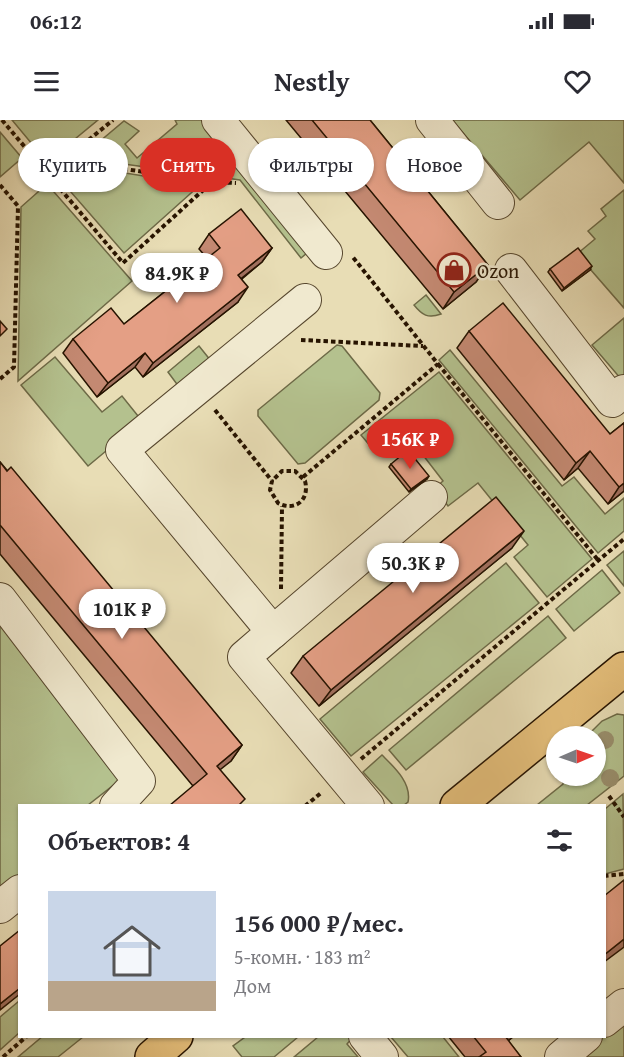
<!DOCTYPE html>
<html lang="ru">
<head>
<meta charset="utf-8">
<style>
  :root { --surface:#fff; --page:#f7f7f7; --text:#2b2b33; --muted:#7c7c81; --line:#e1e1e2; --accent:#d93025 }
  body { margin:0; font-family:"Gentium Book Plus",serif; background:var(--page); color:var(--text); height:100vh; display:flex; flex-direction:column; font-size:22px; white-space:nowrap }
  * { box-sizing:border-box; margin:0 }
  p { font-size:20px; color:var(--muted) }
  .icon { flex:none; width:33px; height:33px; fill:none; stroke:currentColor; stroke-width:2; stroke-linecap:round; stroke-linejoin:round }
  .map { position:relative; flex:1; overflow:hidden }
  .sheet { position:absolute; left:18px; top:684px; width:588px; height:234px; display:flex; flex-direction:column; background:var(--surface); border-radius:0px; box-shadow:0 2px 4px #0004 }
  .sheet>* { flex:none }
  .banner { position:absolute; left:18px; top:18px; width:588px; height:54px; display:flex; gap:12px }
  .needle { width:39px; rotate:88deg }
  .tools { position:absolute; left:546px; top:606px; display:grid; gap:12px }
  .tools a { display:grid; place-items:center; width:60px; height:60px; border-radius:50%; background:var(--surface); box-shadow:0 2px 4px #0004; font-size:30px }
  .price { position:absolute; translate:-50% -51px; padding:0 14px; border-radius:21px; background:#fff; color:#222; font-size:20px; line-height:39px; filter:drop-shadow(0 2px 3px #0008) }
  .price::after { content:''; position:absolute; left:50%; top:36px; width:18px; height:14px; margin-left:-9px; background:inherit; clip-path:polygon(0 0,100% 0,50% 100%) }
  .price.current { background:var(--accent); color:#fff }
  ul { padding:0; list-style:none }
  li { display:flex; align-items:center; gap:18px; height:150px; padding:0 30px }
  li+li { border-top:2px solid var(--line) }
  li span { display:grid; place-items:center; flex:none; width:168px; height:120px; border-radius:0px; color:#555 }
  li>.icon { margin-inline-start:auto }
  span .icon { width:72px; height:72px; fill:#fffc; stroke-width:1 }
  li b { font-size:26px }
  h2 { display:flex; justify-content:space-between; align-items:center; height:72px; padding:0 30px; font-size:26px }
  .pill { padding:0 21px; border-radius:27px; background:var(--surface); box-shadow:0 2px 4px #0004; font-size:21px; line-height:54px }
  .pill.current { background:var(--accent); color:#fff }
  .status { display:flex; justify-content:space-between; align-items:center; height:42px; padding:0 30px; background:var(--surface); direction:ltr }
  .status svg { height:16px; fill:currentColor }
  header { display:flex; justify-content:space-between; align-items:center; height:78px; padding:0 30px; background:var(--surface); font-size:27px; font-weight:800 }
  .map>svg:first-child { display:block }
  .green { fill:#b4c18e; stroke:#6d6a47; stroke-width:1.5 }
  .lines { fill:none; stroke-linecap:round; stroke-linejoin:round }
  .minor-casing { stroke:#56462d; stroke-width:34 }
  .major-casing { stroke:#261300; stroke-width:36 }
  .path { stroke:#261300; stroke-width:4; stroke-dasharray:4.5 3; stroke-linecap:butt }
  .minor { stroke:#f0e9cf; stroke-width:32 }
  .major { stroke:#e4be7a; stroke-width:33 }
  .tree { fill:#998f6d }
  .wall { fill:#c48972; stroke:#261300; stroke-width:1.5 }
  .shaded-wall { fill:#a06f5d; stroke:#261300; stroke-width:1.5 }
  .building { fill:#e49f85; stroke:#261300; stroke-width:1.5 }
  .labels { text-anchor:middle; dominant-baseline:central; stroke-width:5; stroke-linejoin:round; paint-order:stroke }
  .poi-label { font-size:20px; fill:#261300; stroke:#f0e9cf; text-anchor:start }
</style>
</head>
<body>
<div class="status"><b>06:12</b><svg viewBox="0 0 49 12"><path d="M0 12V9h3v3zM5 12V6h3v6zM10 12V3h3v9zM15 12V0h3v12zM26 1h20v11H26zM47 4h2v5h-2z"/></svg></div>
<header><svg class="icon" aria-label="menu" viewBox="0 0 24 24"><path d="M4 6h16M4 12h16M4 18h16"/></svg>Nestly<svg class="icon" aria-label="heart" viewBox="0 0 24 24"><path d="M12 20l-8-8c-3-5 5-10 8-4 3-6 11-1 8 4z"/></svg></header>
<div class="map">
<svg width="624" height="937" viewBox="0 0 624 937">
  <rect width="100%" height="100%" fill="#e8ddb5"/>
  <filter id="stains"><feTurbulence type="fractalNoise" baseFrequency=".00333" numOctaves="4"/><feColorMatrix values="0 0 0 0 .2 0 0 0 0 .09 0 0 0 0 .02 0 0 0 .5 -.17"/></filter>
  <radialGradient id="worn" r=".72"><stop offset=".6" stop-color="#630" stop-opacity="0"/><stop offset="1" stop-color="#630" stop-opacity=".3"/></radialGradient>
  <g class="green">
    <path d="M12,0h86l-51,42z"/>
    <path d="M175,0h61l93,115 -28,23 -61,-78 -160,-22 44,-37 15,10 -14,13 12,14 40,-34z"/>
    <path d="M452,0h172v63l-35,-41 -69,58z"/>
    <path d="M0,12l22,26 -22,19z"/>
    <path d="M69,44l131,21 -76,68 -67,-77z"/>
    <path d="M47,64l85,97 -114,100 3,-174z"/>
    <path d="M624,70v118l-47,-54 18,-15 -7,-8 18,-15 -5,-7z"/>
    <path d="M426,175l15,19c-13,5 -19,1 -27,-9z"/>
    <path d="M624,198v58l-3,3 -29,-34z"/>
    <path d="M337,225l5,1 38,47 -1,7 -74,63 -7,1 -40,-48v-6z"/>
    <path d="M199,226l12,15 -32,26 -11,-15z"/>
    <path d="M450,230l112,136 12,-9 31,37 19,-16v33l-26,22 -159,-193z"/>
    <path d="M55,237l47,55 20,-16 20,25 -54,45 -67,-81z"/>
    <path d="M439,252l153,187 -45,38 -33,-40 14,-12 -50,-62 -30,23 -13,-18 8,-7 -37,-48 -29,21 -16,-19z"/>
    <path d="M624,431v35l-17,-21z"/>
    <path d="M506,443l33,40 -188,153 -31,-37z"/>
    <path d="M602,450l18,23 -46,38 -18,-22z"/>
    <path d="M548,496l18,22 -160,132 -17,-20z"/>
    <path d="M0,497l125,159 -37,29 -68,1 -1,74 -19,15z"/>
    <path d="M617,594l7,1v61l-37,29h-50l26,-21 1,-8h32v-40h-9l15,-15z"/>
    <path d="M382,635c12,12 30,28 26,47l-4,3h-11l-30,-33z"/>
    <path d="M623,674l1,75 -19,5v-65z"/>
    <path d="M19,881v32l-19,17v-33z"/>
    <path d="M624,893v44h-53l25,-20 8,-1 1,-7z"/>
    <path d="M43,916h40v1l-25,20h-40z"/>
    <path d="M245,917v-1l53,1 -24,20h-32l-9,-11z"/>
    <path d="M318,917l36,-1 -7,8 11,13h-64z"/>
    <path d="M391,917h52l16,20h-51z"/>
  </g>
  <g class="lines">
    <defs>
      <g id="minor">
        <path d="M218,0l108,133"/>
        <path d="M432,0l66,83"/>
        <path d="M511,150l101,131 12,-10"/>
        <path d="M305,180l-183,150 151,182 -29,25 124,149"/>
        <path d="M0,479l139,182 -23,25"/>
        <path d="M273,512l158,-135"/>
        <path d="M0,787l20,-16"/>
        <path d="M604,901l20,-16"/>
        <path d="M365,916l17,21"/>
        <path d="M561,937l25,-21"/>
      </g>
      <g id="major">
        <path d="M457,686l167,-137"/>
        <path d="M152,937l24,-21"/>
      </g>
    </defs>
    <use href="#minor" class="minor-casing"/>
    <use href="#major" class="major-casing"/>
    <g class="path">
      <path d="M2,0l121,143 89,-81"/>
      <path d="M64,40l148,22 24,1"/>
      <path d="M48,53l65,-53"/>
      <path d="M0,65l18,21 -4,161 -14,12"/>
      <path d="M301,220l122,6"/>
      <path d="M438,244l160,196"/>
      <path d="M215,290l57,71 -2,9 8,13c17,9 32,-3 27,-22l-10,-10h-13l-10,10"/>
      <path d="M303,357l135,-113 -86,-108"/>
      <path d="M281,469l1,-83"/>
      <path d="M361,639l263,-220"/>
      <path d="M609,676l15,21"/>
      <path d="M305,686l16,-13"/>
      <path d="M604,756l20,-2"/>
      <path d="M3,937l24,-21"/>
    </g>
    <use href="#minor" class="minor"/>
    <use href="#major" class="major"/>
  </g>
  <g class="tree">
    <circle cx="605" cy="620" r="9"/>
    <circle cx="610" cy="658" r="9"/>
  </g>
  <g class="wall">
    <path d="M286,0h84l118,145 -12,17 -33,27z"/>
    <path d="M209,114l63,14 -10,14 -20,17 -4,23 -95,75 -8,-10 -38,30 -34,-44 10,-14 51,-15 83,-66 -8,-9z"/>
    <path d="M550,149l40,1 -28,21 -14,-19z"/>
    <path d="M469,211l141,103 14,-11v68l-16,13 -30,-36 -14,12 -107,-132z"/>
    <path d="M0,342l242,283 -11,16 -38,25 -193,-232z"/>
    <path d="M391,344l36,15 -18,13 -20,-25z"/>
    <path d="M512,428l-193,158 -28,-33 12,-17z"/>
    <path d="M448,916h66l-6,5 13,16h-56z"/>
  </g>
  <g class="shaded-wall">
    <path d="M272,128l-10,14 -34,27 10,-14z"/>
    <path d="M488,145l-12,17 -33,27 11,-17z"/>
    <path d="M592,146l-2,4 -28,21 2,-3z"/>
    <path d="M248,167l-10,15 -95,75 10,-14z"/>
    <path d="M145,233l-10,14 -38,30 11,-14z"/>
    <path d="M590,331l-12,17 -14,12 12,-17z"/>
    <path d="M429,356l-2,3 -18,13 2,-3z"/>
    <path d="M624,363v8l-16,13 11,-17z"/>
    <path d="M524,411l-12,17 -193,158 12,-16z"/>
    <path d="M242,625l-11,16 -25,20 11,-15z"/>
    <path d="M624,819v8l-20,15v-7z"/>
    <path d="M20,868v6l-20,16v-6z"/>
    <path d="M514,916l-21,17 12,-16z"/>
  </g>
  <g class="building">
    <path d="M312,0h58l118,145 -34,27z"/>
    <path d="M241,89l31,39 -34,27 10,12 -95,76 -8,-10 -37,30 -35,-44 38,-31 13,16 96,-76 -11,-14z"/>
    <path d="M578,128l14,18 -28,22 -14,-19z"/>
    <path d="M503,183l107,131 14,-11v60l-5,4 -29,-36 -14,12 -107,-132z"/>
    <path d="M0,201l7,8 -7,7z"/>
    <path d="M408,330l21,26 -18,13 -20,-25z"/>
    <path d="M0,342l7,9 4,-4 231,278 -25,21 28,33 -7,7h-69l38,-32 -207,-249z"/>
    <path d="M496,377l28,34 -193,159 -28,-34z"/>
    <path d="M624,760v59l-20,16v-59z"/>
    <path d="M20,810v58l-20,16v-58z"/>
    <path d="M473,916h32l16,21h-42l7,-5z"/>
  </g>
  <defs>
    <symbol id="shop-ring" viewBox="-11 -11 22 22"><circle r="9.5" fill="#f0e9cf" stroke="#8f2418" stroke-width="1.5"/><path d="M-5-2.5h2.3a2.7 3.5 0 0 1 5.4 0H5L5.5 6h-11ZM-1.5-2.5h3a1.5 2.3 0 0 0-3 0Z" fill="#8f2418"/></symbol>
  </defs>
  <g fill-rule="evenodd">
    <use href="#shop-ring" x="435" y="131" width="38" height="38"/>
  </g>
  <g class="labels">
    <g class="poi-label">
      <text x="477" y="150">Ozon</text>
    </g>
  </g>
  <rect width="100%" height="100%" filter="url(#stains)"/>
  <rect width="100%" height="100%" fill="url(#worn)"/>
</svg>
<div class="tools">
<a><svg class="needle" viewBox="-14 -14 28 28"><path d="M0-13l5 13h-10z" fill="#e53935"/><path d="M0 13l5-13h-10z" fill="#7c7c81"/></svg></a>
</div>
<b class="price" style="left:177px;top:184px">84.9K ₽</b>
<b class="price current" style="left:410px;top:350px">156K ₽</b>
<b class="price" style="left:413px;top:474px">50.3K ₽</b>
<b class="price" style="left:122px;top:520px">101K ₽</b>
<div class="banner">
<a class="pill">Купить</a>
<a class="pill current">Снять</a>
<a class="pill">Фильтры</a>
<a class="pill">Новое</a>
</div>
<section class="sheet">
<h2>Объектов: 4<svg class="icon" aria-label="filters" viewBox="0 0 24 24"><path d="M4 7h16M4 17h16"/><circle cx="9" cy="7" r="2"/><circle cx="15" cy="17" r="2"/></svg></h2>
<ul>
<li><span style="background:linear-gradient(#c9d6e8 75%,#b9a48a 0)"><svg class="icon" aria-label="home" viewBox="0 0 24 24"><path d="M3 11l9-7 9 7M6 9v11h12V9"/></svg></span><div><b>156 000 ₽/мес.</b><p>5-комн. · 183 m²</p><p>Дом</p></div></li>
</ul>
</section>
</div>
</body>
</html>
